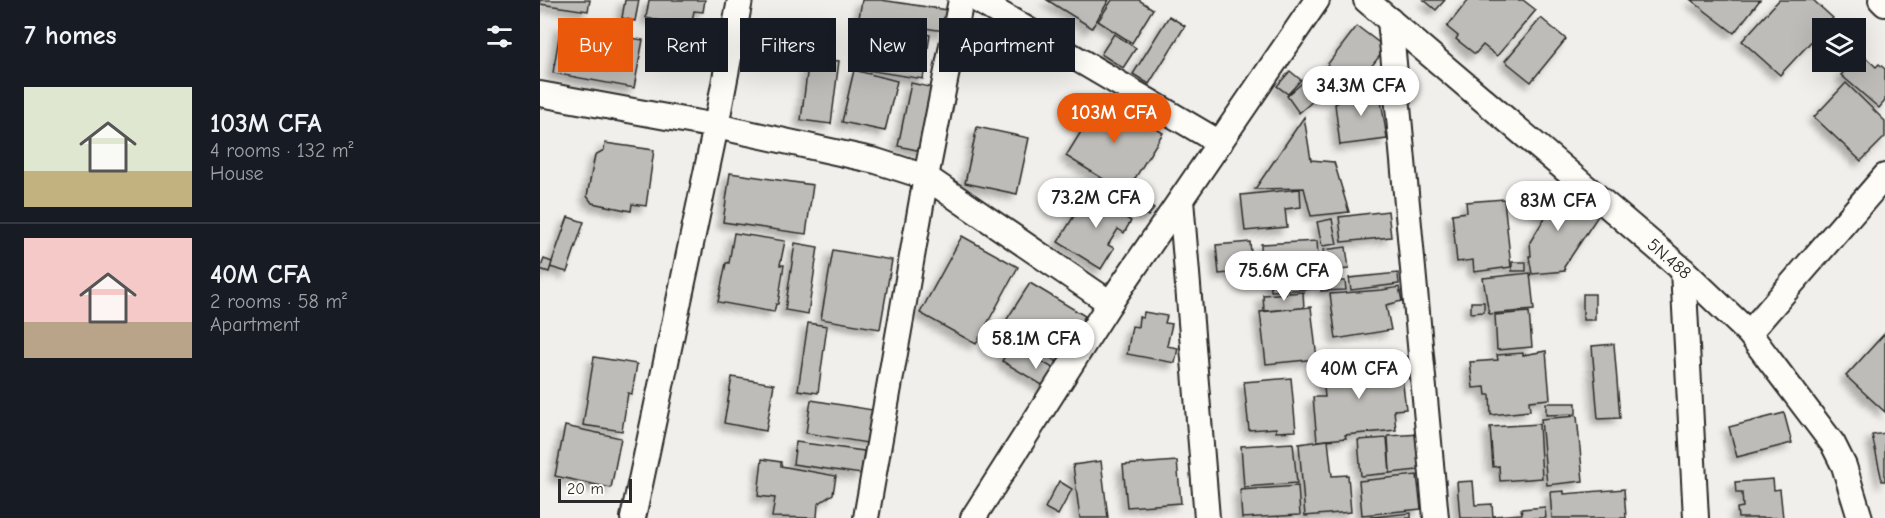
<!DOCTYPE html>
<html lang="en">
<head>
<meta charset="utf-8">
<style>
  :root { --surface:#171b24; --page:#242831; --text:#f1f3f6; --muted:#9ea1a6; --line:#363941; --accent:#ea580c }
  body { margin:0; font-family:"Comic Neue",sans-serif; background:var(--page); color:var(--text); height:100vh; display:flex; flex-direction:column; font-size:22px; white-space:nowrap }
  * { box-sizing:border-box; margin:0 }
  p { font-size:20px; color:var(--muted) }
  .icon { flex:none; width:33px; height:33px; fill:none; stroke:currentColor; stroke-width:2; stroke-linecap:round; stroke-linejoin:round }
  .map { position:relative; flex:1; overflow:hidden }
  .side { display:flex; flex-direction:column; background:var(--surface); width:540px }
  .side>* { flex:none }
  .banner { position:absolute; left:18px; top:18px; width:570px; height:54px; display:flex; gap:12px }
  .buttons { position:absolute; left:1272px; top:18px; display:grid; gap:12px }
  .buttons a { display:grid; place-items:center; width:54px; height:54px; border-radius:0px; background:var(--surface); box-shadow:0 6px 24px #0002; font-size:30px }
  .scale { position:absolute; left:18px; bottom:15px; width:74px; box-sizing:border-box; padding-left:6px; border:3px solid #2b2b2b; border-top:0; font-size:16px; line-height:21px; white-space:nowrap; color:#2b2b2b; -webkit-text-stroke:4px #fdfcf7; paint-order:stroke }
  .price { position:absolute; translate:-50% -51px; padding:0 14px; border-radius:21px; background:#fff; color:#222; font-size:20px; line-height:39px; filter:drop-shadow(0 2px 3px #0008) }
  .price::after { content:''; position:absolute; left:50%; top:36px; width:18px; height:14px; margin-left:-9px; background:inherit; clip-path:polygon(0 0,100% 0,50% 100%) }
  .price.active { background:var(--accent); color:#fff }
  ul { padding:0; list-style:none }
  li { display:flex; align-items:center; gap:18px; height:150px; padding:0 24px }
  li+li { border-top:2px solid var(--line) }
  li span { display:grid; place-items:center; flex:none; width:168px; height:120px; border-radius:0px; color:#555 }
  li>.icon { margin-inline-start:auto }
  span .icon { width:72px; height:72px; fill:#fffc; stroke-width:1 }
  li b { font-size:26px }
  h2 { display:flex; justify-content:space-between; align-items:center; height:72px; padding:0 24px; font-size:26px }
  .pill { padding:0 21px; border-radius:0px; background:var(--surface); box-shadow:0 6px 24px #0002; font-size:21px; line-height:54px }
  .pill.active { background:var(--accent); color:#fff }
  main { display:flex; flex:1; min-height:0 }
  .map>svg:first-child { display:block }
  .building { fill:#bdbcb8; stroke:#2b2b2b; stroke-width:1.5; filter:url(#shadow) }
  .lines { fill:none; stroke-linecap:round; stroke-linejoin:round }
  .minor-casing { stroke:#2b2b2b; stroke-width:28 }
  .minor { stroke:#fdfcf7; stroke-width:24 }
  .labels { text-anchor:middle; dominant-baseline:central; stroke-width:4.5; stroke-linejoin:round; paint-order:stroke }
  .street-label { font-size:18px; fill:#2b2b2b; stroke:#fdfcf7 }
</style>
</head>
<body>
<main>
<section class="side">
<h2>7 homes<svg class="icon" aria-label="filters" viewBox="0 0 24 24"><path d="M4 7h16M4 17h16"/><circle cx="9" cy="7" r="2"/><circle cx="15" cy="17" r="2"/></svg></h2>
<ul>
<li><span style="background:linear-gradient(#dfe7d0 70%,#c2b280 0)"><svg class="icon" aria-label="home" viewBox="0 0 24 24"><path d="M3 11l9-7 9 7M6 9v11h12V9"/></svg></span><div><b>103M CFA</b><p>4 rooms · 132 m²</p><p>House</p></div></li>
<li><span style="background:linear-gradient(#f6c9c9 70%,#b9a48a 0)"><svg class="icon" aria-label="home" viewBox="0 0 24 24"><path d="M3 11l9-7 9 7M6 9v11h12V9"/></svg></span><div><b>40M CFA</b><p>2 rooms · 58 m²</p><p>Apartment</p></div></li>
</ul>
</section>
<div class="map">
<svg width="1345" height="518" viewBox="0 0 1345 518">
  <defs>
    <filter id="shadow"><feDropShadow dx="-5.5" dy="5.5" stdDeviation="3" flood-color="#0004"/></filter>
  </defs>
  <rect width="100%" height="100%" fill="#f0efeb"/>
  <filter id="ink" filterUnits="userSpaceOnUse"><feTurbulence type="fractalNoise" baseFrequency=".0167" numOctaves="2"/><feDisplacementMap in="SourceGraphic" scale="12" xChannelSelector="R" yChannelSelector="G"/><feConvolveMatrix kernelMatrix="1 2 1 2 8 2 1 2 1" color-interpolation-filters="sRGB"/></filter>
  <g filter="url(#ink)">
    <g class="building">
      <path d="M0,0h50l-2,11 -48,-7z"/>
      <path d="M85,0h14l-4,21 -13,-3z"/>
      <path d="M109,0h56l-2,12 -9,-1 -3,15 -45,-8z"/>
      <path d="M322,0h19l66,10 -3,21 -85,-13z"/>
      <path d="M507,0h62l-17,28z"/>
      <path d="M572,0h27l14,9 -21,34 -34,-22z"/>
      <path d="M884,0h21l-9,10z"/>
      <path d="M928,0h55l13,10 -39,46 -14,-11 -8,9 -19,-15 2,-3 -11,-9z"/>
      <path d="M1151,0h69l-26,33z"/>
      <path d="M1239,0h34l20,18 -53,57 -38,-34z"/>
      <path d="M629,16l16,10 -36,58 -16,-10z"/>
      <path d="M1001,18l25,21 -35,43 -26,-21z"/>
      <path d="M328,24l34,6v-4l25,4 -1,4 4,1 -7,44 -63,-10z"/>
      <path d="M21,25l82,15 -9,48 -81,-15z"/>
      <path d="M817,26l29,22 -31,39 -28,-22z"/>
      <path d="M574,34l22,14 -13,20 -22,-14z"/>
      <path d="M1321,53l15,14 3,-3 6,5v32l-6,7 -38,-33 12,-13h3z"/>
      <path d="M269,58l30,3 -8,63 -30,-4z"/>
      <path d="M314,70l43,11 -12,50 -43,-9z"/>
      <path d="M750,71l11,9 -13,14 -11,-8z"/>
      <path d="M774,73l14,15 -29,25 -12,-17z"/>
      <path d="M838,80l9,59 -47,6 -5,-41z"/>
      <path d="M371,83l28,6 -13,63 -28,-6z"/>
      <path d="M1306,83l39,38v16l-24,24 -47,-44z"/>
      <path d="M563,96l60,37 -37,60 -60,-37z"/>
      <path d="M764,117l7,43 23,2 15,50 -38,4 -7,-28 -49,1z"/>
      <path d="M437,127l52,11 -12,56 -52,-11z"/>
      <path d="M65,143l49,7 -8,56 -14,-2 -1,7 -39,-8 -5,-7 8,-41 9,-5z"/>
      <path d="M190,173l83,12 -7,49 -83,-12z"/>
      <path d="M1010,186l48,30 -34,51 1,4 -33,3 -3,-18h2l-1,-14 16,-26 -11,-7z"/>
      <path d="M760,189l1,18 -16,2 2,18 -42,4 -4,-36z"/>
      <path d="M557,190l10,6 2,-3 17,11 -6,10 11,7 -7,12 -6,-4 -10,16 6,3 -13,21 -43,-27 22,-36 5,3z"/>
      <path d="M964,199l7,68 -37,5 -1,-12 -16,2 -5,-48 15,-2 -1,-10z"/>
      <path d="M605,203l9,6 -6,7 -9,-6z"/>
      <path d="M848,211l3,26 -49,5 -3,-25z"/>
      <path d="M28,217l16,5 -17,50 -17,-5z"/>
      <path d="M792,219l5,25 -15,2 -5,-24z"/>
      <path d="M194,233l51,8 -5,24h4l-6,39h-2l-2,8 -56,-10 8,-39h3z"/>
      <path d="M422,236l56,31 -42,77 -56,-31z"/>
      <path d="M777,241l2,28 -57,2 -1,-27z"/>
      <path d="M710,242l2,21 -3,1 1,7 -31,3 -3,-29z"/>
      <path d="M255,243l23,4 -10,67 -23,-4z"/>
      <path d="M806,247l3,22 -23,2 -3,-21z"/>
      <path d="M293,250l59,10 -12,69 -59,-10z"/>
      <path d="M4,259l8,3 -3,10 -9,-3z"/>
      <rect x="972" y="262" width="14" height="9"/>
      <path d="M776,272v17l-45,2 -1,-18z"/>
      <path d="M858,273l1,11 -48,6 -2,-12z"/>
      <path d="M990,273l4,37 -45,4 -6,-36z"/>
      <path d="M781,281h24l1,9 -25,1z"/>
      <path d="M490,283l55,33 -28,46 -55,-35z"/>
      <path d="M859,287l3,14 -16,4 5,25 -55,9 -6,-45 52,-4z"/>
      <path d="M763,292l1,16 -40,3 -1,-16z"/>
      <rect x="1043" y="294" width="12" height="26"/>
      <path d="M931,302h13v10l-13,1z"/>
      <path d="M771,307l6,52 -51,5 -6,-52z"/>
      <path d="M604,312l23,4 -2,7 7,1 -5,22 11,2 -3,15 -48,-9 5,-28 6,1 1,-10 4,1z"/>
      <path d="M989,312l3,35 -35,3 -2,-35z"/>
      <path d="M268,323l19,3 -9,67 -20,-3z"/>
      <path d="M1345,333v79l-39,-36z"/>
      <path d="M472,344l58,34 -11,17 -57,-34z"/>
      <path d="M1074,344l6,74 -22,1 -6,-73z"/>
      <path d="M1006,351l4,48 -21,2 1,10 -39,4 -1,-20h-4l-1,-8 -12,1 -3,-26 28,-2 -1,-5 26,-2v2z"/>
      <path d="M54,357l43,7 -5,30 -4,-1 -6,38 -39,-6z"/>
      <path d="M860,360l6,49 -12,1 2,20 -51,5 1,3 -29,3 -4,-44h12l-3,-30z"/>
      <path d="M192,377l42,7 -8,47 -42,-8z"/>
      <path d="M751,378l5,53 -20,1v-4l-27,2 -5,-48z"/>
      <path d="M271,400l68,11 -6,33 -67,-11z"/>
      <path d="M1006,403h30v11l-30,1z"/>
      <path d="M1244,413l8,30 -55,14 -8,-30z"/>
      <path d="M1037,416l6,65 -36,4 -6,-66z"/>
      <path d="M999,424l3,54 -42,3 -1,-15 -6,1 -3,-40z"/>
      <path d="M25,426l56,12 -10,50 -56,-12z"/>
      <path d="M1345,433v48h-3l-10,-46z"/>
      <path d="M881,434l6,35 -37,4 -2,-37z"/>
      <path d="M847,438l3,35 -29,3 -3,-36z"/>
      <path d="M788,440l4,36 16,-1 3,37 -46,4 -6,-72z"/>
      <path d="M256,442l68,9 -3,23 -68,-10z"/>
      <path d="M753,443l4,40 -53,4 -3,-41z"/>
      <path d="M222,459l19,3v4l55,10 -3,18 -15,10 -1,14 -45,-1 3,-19 -17,-2z"/>
      <path d="M561,461l7,57h-28l-7,-53z"/>
      <path d="M637,461l4,42 -54,4 -4,-42z"/>
      <path d="M877,475l4,34 -59,6 -3,-34z"/>
      <path d="M1233,479l1,11 6,-1 3,29h-45l-1,-10 6,-1 -1,-14h-6l-1,-11z"/>
      <path d="M519,481l13,8 -14,26 -13,-7z"/>
      <path d="M933,481l2,24 17,-1 1,14h-33l-3,-36z"/>
      <path d="M758,486l2,29 -58,3 -2,-28z"/>
      <path d="M1084,489l2,29h-74l-2,-26 14,-1v3z"/>
      <path d="M1005,507l1,11h-52v-2l28,-2 -1,-5z"/>
      <path d="M871,513v5h-48z"/>
    </g>
    <g class="lines">
      <defs>
        <g id="minor">
          <path d="M437,0l243,143"/>
          <path d="M826,0l317,270 66,63 84,111 11,22 16,52"/>
          <path d="M1341,0l4,4"/>
          <path d="M850,20l46,498"/>
          <path d="M0,94l176,32 160,35 50,16 184,126"/>
          <path d="M641,200l26,318"/>
          <path d="M1143,270l13,248"/>
          <path d="M1209,333l136,-157"/>
          <path d="M93,518l83,-392 24,-126"/>
          <path d="M326,518l60,-341 35,-177"/>
          <path d="M433,518l137,-215 207,-303"/>
        </g>
      </defs>
      <use href="#minor" class="minor-casing"/>
      <use href="#minor" class="minor"/>
    </g>
  </g>
  <g class="labels">
    <g class="street-label">
      <text transform="translate(1129 259) rotate(41)">5N.488</text>
    </g>
  </g>
</svg>
<div class="buttons">
<a><svg class="icon" aria-label="layers" viewBox="0 0 24 24"><path d="M12 4l9 5-9 5-9-5zM3 14l9 5 9-5"/></svg></a>
</div>
<div class="scale">20 m</div>
<b class="price" style="left:821px;top:117px">34.3M CFA</b>
<b class="price active" style="left:574px;top:144px">103M CFA</b>
<b class="price" style="left:556px;top:229px">73.2M CFA</b>
<b class="price" style="left:1018px;top:232px">83M CFA</b>
<b class="price" style="left:744px;top:302px">75.6M CFA</b>
<b class="price" style="left:496px;top:370px">58.1M CFA</b>
<b class="price" style="left:819px;top:400px">40M CFA</b>
<div class="banner">
<a class="pill active">Buy</a>
<a class="pill">Rent</a>
<a class="pill">Filters</a>
<a class="pill">New</a>
<a class="pill">Apartment</a>
</div>
</div>
</main>
</body>
</html>
